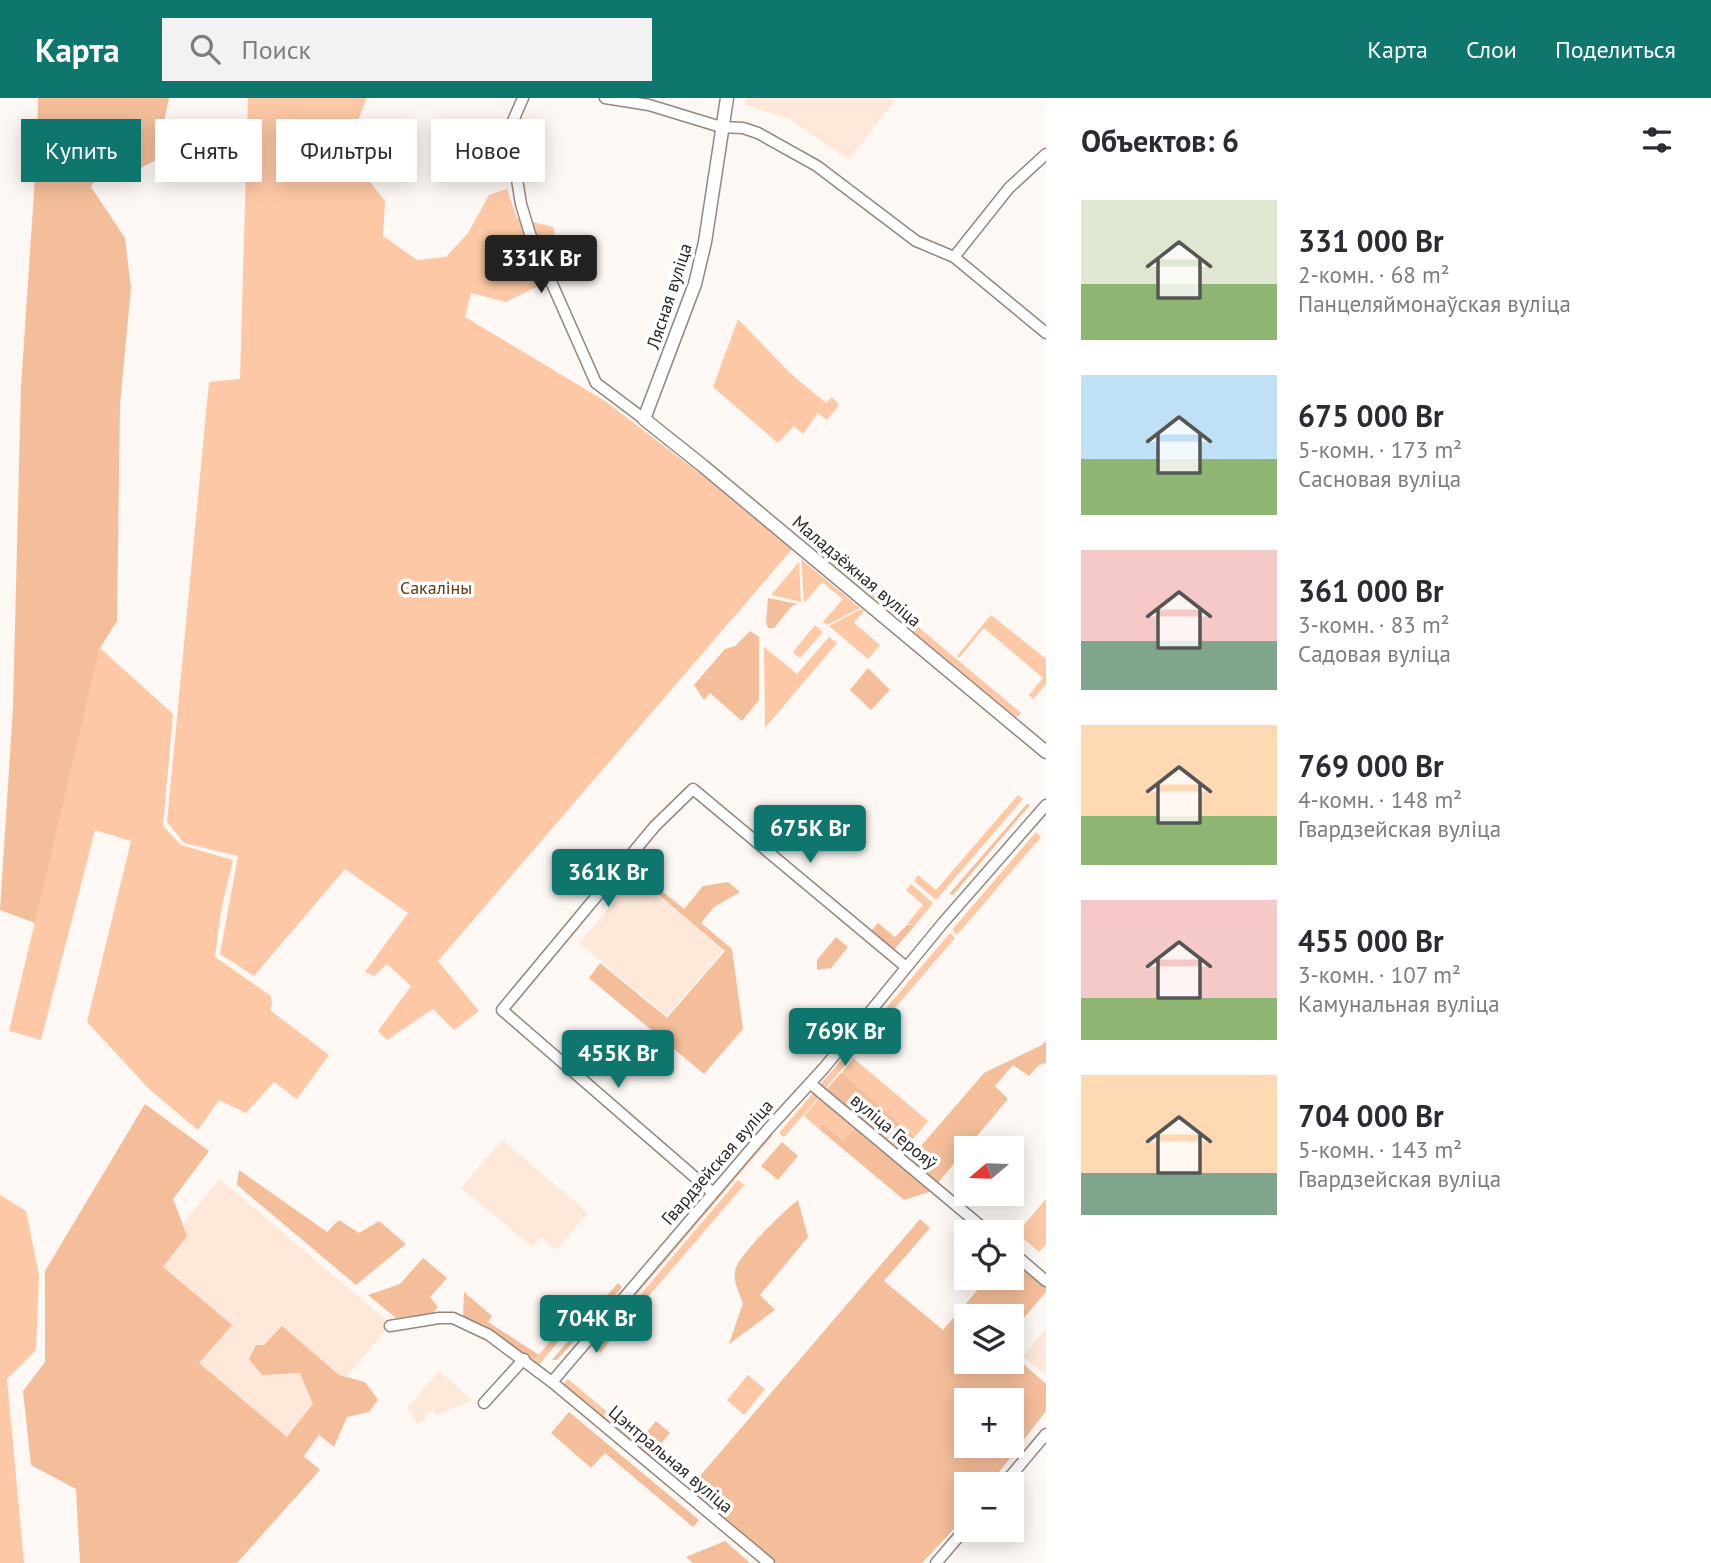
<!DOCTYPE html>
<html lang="ru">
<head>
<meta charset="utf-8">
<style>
  :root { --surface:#fff; --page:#f2f2f3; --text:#2b2b33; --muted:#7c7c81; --accent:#0f766e }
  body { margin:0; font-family:"PT Sans",sans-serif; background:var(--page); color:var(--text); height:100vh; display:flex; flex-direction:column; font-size:26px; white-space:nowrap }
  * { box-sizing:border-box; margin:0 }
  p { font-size:23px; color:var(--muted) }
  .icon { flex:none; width:38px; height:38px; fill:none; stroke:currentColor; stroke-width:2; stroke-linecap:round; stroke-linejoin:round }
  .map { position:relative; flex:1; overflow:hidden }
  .side { display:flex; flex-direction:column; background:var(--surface); width:665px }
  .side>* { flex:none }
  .banner { position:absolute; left:21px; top:21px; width:665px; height:63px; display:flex; gap:14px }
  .needle { width:46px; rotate:251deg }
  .fabs { position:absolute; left:954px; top:1038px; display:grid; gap:14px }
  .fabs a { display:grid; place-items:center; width:70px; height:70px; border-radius:0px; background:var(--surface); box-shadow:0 4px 18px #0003; font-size:35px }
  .price { position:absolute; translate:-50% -60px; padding:0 16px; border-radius:7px; background:var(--accent); color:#fff; font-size:23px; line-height:46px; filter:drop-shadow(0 2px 4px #0008) }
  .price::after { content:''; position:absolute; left:50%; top:42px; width:21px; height:16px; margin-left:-10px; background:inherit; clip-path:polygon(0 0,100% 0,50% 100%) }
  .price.selected { background:#222; color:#fff }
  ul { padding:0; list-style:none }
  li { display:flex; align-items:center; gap:21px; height:175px; padding:0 35px }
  li span { display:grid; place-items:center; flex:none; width:196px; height:140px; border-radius:0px; color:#555 }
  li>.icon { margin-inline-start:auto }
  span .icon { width:84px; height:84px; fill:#fffc; stroke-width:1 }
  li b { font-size:30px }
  h2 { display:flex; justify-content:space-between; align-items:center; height:84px; padding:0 35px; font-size:30px }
  .tag { padding:0 24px; border-radius:0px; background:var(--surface); box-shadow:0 4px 18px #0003; font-size:24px; line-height:63px }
  .tag.selected { background:var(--accent); color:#fff }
  header { display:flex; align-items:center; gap:42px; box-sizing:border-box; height:98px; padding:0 35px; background:var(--accent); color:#fff }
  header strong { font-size:33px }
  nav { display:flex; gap:38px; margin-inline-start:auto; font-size:24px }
  .search { width:490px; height:63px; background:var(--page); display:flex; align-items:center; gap:18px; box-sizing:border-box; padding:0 24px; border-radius:0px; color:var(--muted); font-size:26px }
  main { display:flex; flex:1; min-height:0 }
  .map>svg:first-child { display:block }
  .built { fill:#fde8da }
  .green { fill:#fcc8a5 }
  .forest { fill:#f4be9a; fill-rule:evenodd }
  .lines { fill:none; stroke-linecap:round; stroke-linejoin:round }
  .minor-casing { stroke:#94877e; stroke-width:13 }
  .major-casing { stroke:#94877e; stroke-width:15 }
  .minor { stroke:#fff; stroke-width:10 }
  .major { stroke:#fff; stroke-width:12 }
  .labels { text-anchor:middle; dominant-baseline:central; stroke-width:7; stroke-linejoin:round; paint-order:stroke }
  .street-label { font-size:18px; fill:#2c2724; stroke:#fff }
  .park-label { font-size:18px; fill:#67360c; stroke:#fff }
</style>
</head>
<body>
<header>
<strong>Карта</strong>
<div class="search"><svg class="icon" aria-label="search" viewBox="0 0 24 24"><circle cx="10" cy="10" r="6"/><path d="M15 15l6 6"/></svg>Поиск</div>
<nav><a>Карта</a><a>Слои</a><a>Поделиться</a></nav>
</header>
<main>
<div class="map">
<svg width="1046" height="1465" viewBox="0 0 1046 1465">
  <rect width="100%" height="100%" fill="#fef8f4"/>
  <g class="built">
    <path d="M746,0h145l2,5 -44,57 -60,-41 -44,-14z"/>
    <path d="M635,779l88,73 -56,66 -88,-73z"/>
    <path d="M502,1042l86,73 -32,37 -15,-13 -9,10 -71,-59z"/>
    <path d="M220,1081l171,145 -111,132 -171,-145z"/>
    <path d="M1046,1231v46l-23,-19z"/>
    <path d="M439,1273l33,29 -36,16 -3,-6 -9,4 2,6 -9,4 -9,-17z"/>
  </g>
  <g class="green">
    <path d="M248,0h119l-28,69 32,16 14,18 -2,35 34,24 29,-3 22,-24 21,-38 18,-6 10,29 36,9 12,46 -59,29 -35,-9 -6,24 140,84 190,145 -357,415 41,50 -25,19 -21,-21 -46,31 -9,-9 33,-45 -24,-22 -13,12 -9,-4 43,-59 -63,-44 -91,107 -34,-22 18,-98 -54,-13 -17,-21 42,-440 31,-3z"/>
    <path d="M738,221l53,55 35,29 6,-6 7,8 -12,15 -9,-7 -15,21 -9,-8 -16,17 -65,-56z"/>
    <path d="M825,451l69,58 2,15 -77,-65z"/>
    <path d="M801,461l59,49 -33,17 -4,-3 20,-23 -21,-17 -18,21z"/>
    <path d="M799,464l2,40 -30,-7z"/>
    <path d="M861,511l3,2 -10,12 26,22 -12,14 -39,-33z"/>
    <path d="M898,512l123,103 -7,8 -114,-96z"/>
    <path d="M991,517l55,44v25l-13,15 -4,-4 14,-17 -59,-50 -25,30 -2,-2z"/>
    <path d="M815,527l8,7 -23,26 -7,-6z"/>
    <path d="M829,539l8,6 -72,85 -1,-81 33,27z"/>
    <path d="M100,550l73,66 -10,112 18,19 52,15 -12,51 -6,46 56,39 1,8 -2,6 59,45 -32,44 -23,-17 -28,31 -27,-13 -21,30 -48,-40 -63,-68 44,-181 -36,-11 -54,210 -32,-9z"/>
    <path d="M1018,697l5,4 -87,101 -22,-19 4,-6 18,15z"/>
    <path d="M1036,734l5,5 -84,98 -5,-5z"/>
    <path d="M911,786l22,19 -18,22 -8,-1 16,-19 -17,-15z"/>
    <path d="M950,835l5,5 -80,93 -5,-4z"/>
    <path d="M866,933l5,4 -47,55 -5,-4z"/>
    <path d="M853,960l75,63 -12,15 -75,-62z"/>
    <path d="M814,994l5,5 -35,40 -5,-4z"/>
    <path d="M820,999l35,29 -12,15 -19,-16 -5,4 -15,-13z"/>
    <path d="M769,1034l4,3 -181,212v-6z"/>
    <path d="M738,1082l6,5 -144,168 -5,-5z"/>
    <path d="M0,1097l26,16 13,64 -3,75 -29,29 17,184h-24z"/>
    <path d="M1046,1101v45l-7,8 -22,-19z"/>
    <path d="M555,1224l11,10 -27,33 -5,-4 22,-27 -6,-6z"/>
    <path d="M748,1277l17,14 -21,26 -17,-15z"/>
    <path d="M568,1281l70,59 -5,6 -70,-59z"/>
  </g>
  <g class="forest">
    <path d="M38,0h131l-13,62 -21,11 -30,-8 -14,24 34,51 6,50 -11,116 -3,217 -17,27 -65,275 -35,-13 13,-203 8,-320 16,-240z"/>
    <path d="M768,500l30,6 -6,2 -18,22h-6l-2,-6z"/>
    <path d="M750,533l9,6v63l-17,21 -32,-28 -6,7 -10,-15 31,-36 10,-3z"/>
    <path d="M868,570l22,22 -19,20 -21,-20z"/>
    <path d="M1027,706l3,1 -77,90 -4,-1z"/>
    <path d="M644,778l40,33 19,-23 25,-4 12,10 -26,15 -13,16 31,26 11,80 -39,45 -115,-96 11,-15 67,55 58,-67 -84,-71z"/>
    <path d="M878,825l17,14 12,-12h8l-22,26 -23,-19z"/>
    <path d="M836,839l12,10 -17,21 -14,2v-10z"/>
    <path d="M1046,943v22l-7,2 -10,11 -16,-11 -18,21 13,13 -71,85 -28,-24 75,-87 58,-28z"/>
    <path d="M841,975l74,63 -15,18 -75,-63z"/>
    <path d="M145,1006l64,47 -36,48 14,37 -24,31 69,58 -33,38 88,74 26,-33 -13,-31 -38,2 -13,-16 7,-14h8l18,-19 57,49 26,7 13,18 -9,12 -22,5 -13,30 -15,-12 -15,21 16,14 -83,93h-157l-4,-74 -45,-24 -8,-74 22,-29v-91z"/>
    <path d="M823,1026l20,17 12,-14 77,64 -28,9 -85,-71z"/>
    <path d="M782,1044l16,14 -20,24 -17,-14z"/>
    <path d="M239,1072l88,62 12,-12 20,13 20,-12 27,23 -50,41 -119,-100z"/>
    <path d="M798,1102l10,37 -48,58 15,15 -46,34 14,-41c-4,-11 -10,-21 -8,-32 3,-16 49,-60 63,-71z"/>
    <path d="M920,1121l10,9 -46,53 59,49 45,-52h24v-21l34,30v5l-34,40v-16h-46v46h46v-8l34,30v27l-56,73h-24v32l-44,47h-145l-89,-73zM966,1302h46v46h-46z"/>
    <path d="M423,1160l24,20 -17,19 8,10 -5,6 -37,5 -28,-23 32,-11z"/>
    <path d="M618,1185l4,4 -65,73h-5z"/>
    <path d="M464,1194l28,24 -4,6 51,33 -5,5 -45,-31 -26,-13z"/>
    <path d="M569,1314l130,108 -6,7 -88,-74 -14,15 -40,-35z"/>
    <path d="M656,1323l14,12 -21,24 -16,-13 5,-6 3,1z"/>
    <path d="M725,1443l25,22h-57l-7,-6z"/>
  </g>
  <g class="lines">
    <defs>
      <g id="minor">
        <path d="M523,0l-14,32 12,74 9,30 66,149 48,36"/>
        <path d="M605,0l44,7 72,22 22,1 15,5 59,33 99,75 38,16 92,76"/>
        <path d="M954,159l55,-69 37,-34"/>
        <path d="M811,986l177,148"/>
        <path d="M713,1095l-211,-183 153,-184 38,-37 213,178"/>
        <path d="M1012,1154l34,29"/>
        <path d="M390,1228l49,-8h14l36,17 63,47 217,181"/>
        <path d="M552,1284l217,-254 55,-60 118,-144 104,-119"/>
        <path d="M484,1305l40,-44"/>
        <path d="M1004,1386l42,-50"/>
        <path d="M936,1465l30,-35"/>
      </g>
      <path id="major" d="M727,0l-22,144 -10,42 -51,135 59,47 343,286"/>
    </defs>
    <use href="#minor" class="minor-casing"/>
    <use href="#major" class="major-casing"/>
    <use href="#minor" class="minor"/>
    <use href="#major" class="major"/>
  </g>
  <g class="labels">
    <g class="street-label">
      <text transform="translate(669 198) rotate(-72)">Лясная вуліца</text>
      <text transform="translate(857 473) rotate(40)">Маладзёжная вуліца</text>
      <text transform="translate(894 1033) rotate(40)">вуліца Герояў</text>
      <text transform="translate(717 1064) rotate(-49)">Гвардзейская вуліца</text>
      <text transform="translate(671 1361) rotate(40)">Цэнтральная вуліца</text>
    </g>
    <g class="park-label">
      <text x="436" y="489">Сакаліны</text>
    </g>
  </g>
</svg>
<div class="fabs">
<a><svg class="needle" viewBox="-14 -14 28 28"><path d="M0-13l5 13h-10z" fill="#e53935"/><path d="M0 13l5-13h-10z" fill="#7c7c81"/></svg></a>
<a><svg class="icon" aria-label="locate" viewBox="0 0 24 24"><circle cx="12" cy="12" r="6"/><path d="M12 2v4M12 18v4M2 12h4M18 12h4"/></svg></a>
<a><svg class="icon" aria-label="layers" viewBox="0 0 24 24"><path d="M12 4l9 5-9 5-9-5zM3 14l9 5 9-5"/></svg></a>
<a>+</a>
<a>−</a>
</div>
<b class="price selected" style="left:541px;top:197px">331K Br</b>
<b class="price" style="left:810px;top:767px">675K Br</b>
<b class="price" style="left:608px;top:811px">361K Br</b>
<b class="price" style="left:845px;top:970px">769K Br</b>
<b class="price" style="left:618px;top:992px">455K Br</b>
<b class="price" style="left:596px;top:1257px">704K Br</b>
<div class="banner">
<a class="tag selected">Купить</a>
<a class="tag">Снять</a>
<a class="tag">Фильтры</a>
<a class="tag">Новое</a>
</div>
</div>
<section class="side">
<h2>Объектов: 6<svg class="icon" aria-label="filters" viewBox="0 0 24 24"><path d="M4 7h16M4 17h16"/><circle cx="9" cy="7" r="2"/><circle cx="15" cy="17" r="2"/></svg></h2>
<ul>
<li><span style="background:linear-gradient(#dfe7d0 60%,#8fb573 0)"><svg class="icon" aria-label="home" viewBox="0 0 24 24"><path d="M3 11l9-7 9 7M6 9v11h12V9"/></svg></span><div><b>331 000 Br</b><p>2-комн. · 68 m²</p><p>Панцеляймонаўская вуліца</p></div></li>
<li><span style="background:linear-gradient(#bfe0f5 60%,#8fb573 0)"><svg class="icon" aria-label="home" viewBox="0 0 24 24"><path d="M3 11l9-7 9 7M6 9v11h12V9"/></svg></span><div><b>675 000 Br</b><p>5-комн. · 173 m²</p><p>Сасновая вуліца</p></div></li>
<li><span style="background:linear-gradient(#f6c9c9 65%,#7fa58c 0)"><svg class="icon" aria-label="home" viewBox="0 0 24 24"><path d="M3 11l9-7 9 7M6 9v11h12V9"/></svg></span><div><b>361 000 Br</b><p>3-комн. · 83 m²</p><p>Садовая вуліца</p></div></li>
<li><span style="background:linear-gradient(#ffd9b3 65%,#8fb573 0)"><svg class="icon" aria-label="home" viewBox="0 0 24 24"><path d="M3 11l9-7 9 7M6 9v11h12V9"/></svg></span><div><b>769 000 Br</b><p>4-комн. · 148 m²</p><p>Гвардзейская вуліца</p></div></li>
<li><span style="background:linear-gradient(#f6c9c9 70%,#8fb573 0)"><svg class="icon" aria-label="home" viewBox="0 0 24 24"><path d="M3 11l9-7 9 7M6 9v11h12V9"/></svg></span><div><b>455 000 Br</b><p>3-комн. · 107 m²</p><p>Камунальная вуліца</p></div></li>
<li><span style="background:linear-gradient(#ffd9b3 70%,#7fa58c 0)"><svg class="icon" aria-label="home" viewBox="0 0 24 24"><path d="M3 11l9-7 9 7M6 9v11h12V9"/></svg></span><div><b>704 000 Br</b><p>5-комн. · 143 m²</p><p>Гвардзейская вуліца</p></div></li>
</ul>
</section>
</main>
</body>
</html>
